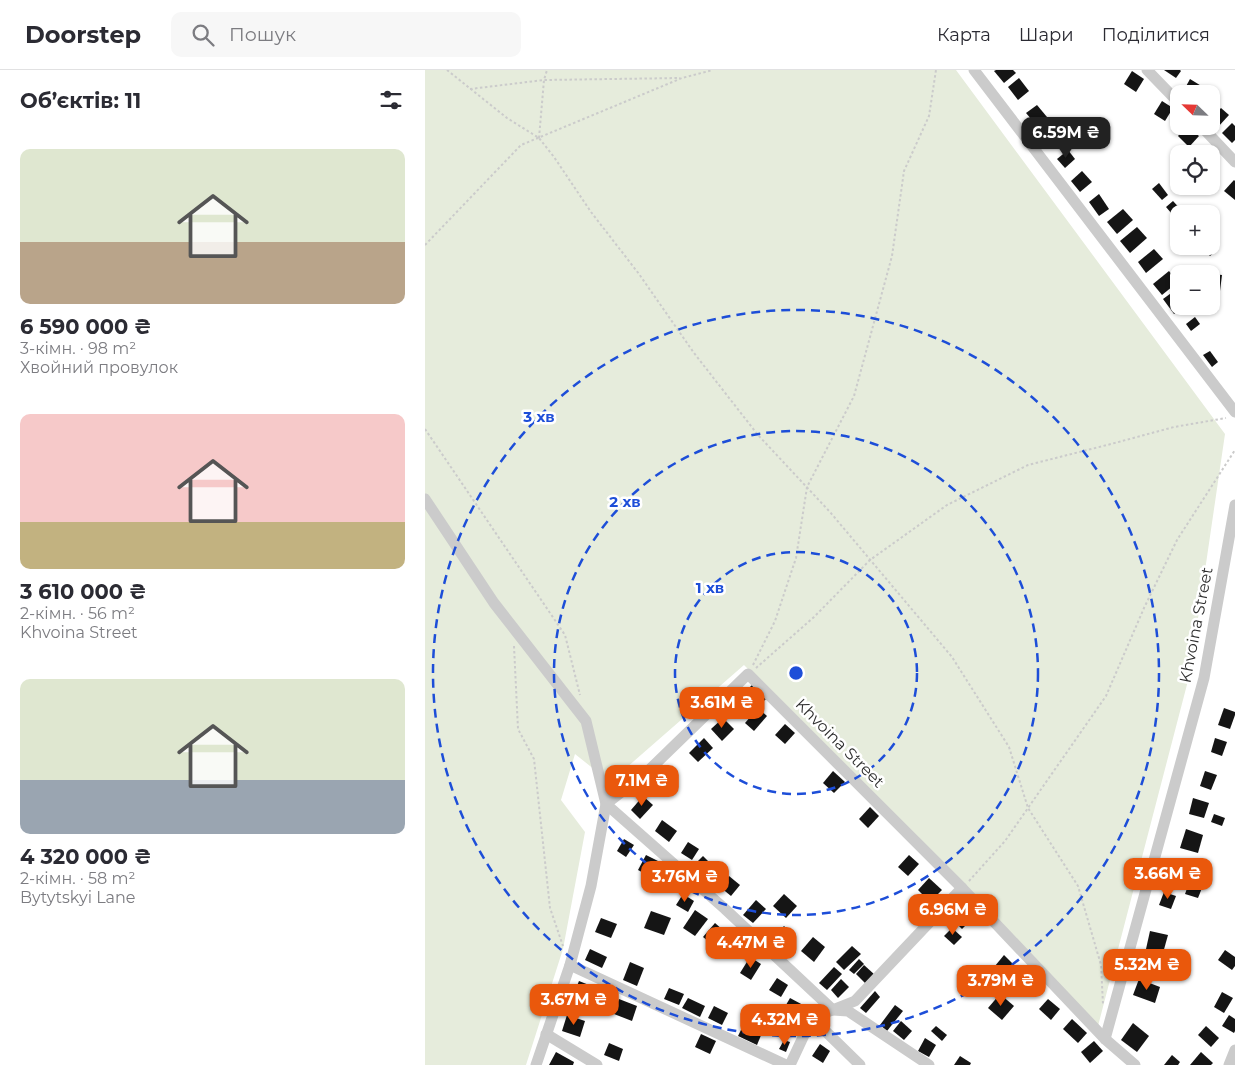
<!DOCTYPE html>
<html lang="uk">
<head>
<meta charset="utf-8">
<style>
  :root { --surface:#fff; --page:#f7f7f7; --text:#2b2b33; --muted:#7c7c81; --line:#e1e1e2; --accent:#ea580c }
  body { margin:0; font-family:Montserrat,sans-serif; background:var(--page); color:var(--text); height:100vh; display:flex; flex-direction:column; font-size:19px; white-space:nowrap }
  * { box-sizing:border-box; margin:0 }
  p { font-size:16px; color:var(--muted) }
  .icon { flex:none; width:28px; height:28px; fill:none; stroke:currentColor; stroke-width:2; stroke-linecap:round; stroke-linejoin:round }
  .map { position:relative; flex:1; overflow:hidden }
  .sheet { display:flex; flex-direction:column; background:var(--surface); width:425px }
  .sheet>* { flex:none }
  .needle { width:32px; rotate:293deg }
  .controls { position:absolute; left:745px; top:15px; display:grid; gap:10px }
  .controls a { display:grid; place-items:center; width:50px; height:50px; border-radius:10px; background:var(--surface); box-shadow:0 1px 4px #0004; font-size:25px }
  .price { position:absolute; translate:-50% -42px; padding:0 11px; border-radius:10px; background:var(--accent); color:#fff; font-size:16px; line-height:32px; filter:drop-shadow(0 1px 2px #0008) }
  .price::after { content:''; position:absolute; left:50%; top:30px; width:15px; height:11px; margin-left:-8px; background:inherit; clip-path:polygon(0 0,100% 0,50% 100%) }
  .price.on { background:#222; color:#fff }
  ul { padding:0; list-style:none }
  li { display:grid; align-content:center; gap:10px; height:265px; padding:0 20px }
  li span { display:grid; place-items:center; height:155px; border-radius:10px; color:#555 }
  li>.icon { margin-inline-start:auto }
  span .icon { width:90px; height:90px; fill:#fffc; stroke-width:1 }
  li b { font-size:21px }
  h2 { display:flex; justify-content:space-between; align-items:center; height:60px; padding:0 20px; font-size:21px }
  header { display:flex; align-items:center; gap:30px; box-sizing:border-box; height:70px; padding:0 25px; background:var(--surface); border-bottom:1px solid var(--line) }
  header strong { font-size:24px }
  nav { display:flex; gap:28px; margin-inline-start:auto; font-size:18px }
  .search { width:350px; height:45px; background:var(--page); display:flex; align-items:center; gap:12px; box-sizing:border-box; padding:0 18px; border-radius:10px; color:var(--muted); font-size:19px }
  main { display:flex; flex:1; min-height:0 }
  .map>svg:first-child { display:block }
  .green { fill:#e6ecdc }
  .building { fill:#151515 }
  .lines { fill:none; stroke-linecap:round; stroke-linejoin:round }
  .path { stroke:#cbcbcb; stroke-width:2; stroke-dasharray:2.5 2.5; stroke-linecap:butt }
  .street { stroke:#cbcbcb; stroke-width:11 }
  .ring { fill:none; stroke:#1d4ed8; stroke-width:2.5; stroke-dasharray:9 6 }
  .labels { text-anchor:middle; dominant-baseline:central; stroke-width:5; stroke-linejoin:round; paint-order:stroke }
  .street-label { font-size:16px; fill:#2e2e2e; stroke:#fff }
  .centre { fill:#1d4ed8; stroke:#fff; stroke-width:2.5 }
  .ring-label { font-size:15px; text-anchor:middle; font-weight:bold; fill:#1d4ed8; stroke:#fff; stroke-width:5; stroke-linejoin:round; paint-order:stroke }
</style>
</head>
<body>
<header>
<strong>Doorstep</strong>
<div class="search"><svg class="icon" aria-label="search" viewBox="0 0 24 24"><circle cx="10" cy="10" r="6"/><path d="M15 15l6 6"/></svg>Пошук</div>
<nav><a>Карта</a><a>Шари</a><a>Поділитися</a></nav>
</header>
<main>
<section class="sheet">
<h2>Об’єктів: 11<svg class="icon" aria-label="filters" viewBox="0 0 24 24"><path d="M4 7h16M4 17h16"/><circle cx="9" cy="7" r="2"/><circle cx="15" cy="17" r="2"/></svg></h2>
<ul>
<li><span style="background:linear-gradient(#dfe7d0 60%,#b9a48a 0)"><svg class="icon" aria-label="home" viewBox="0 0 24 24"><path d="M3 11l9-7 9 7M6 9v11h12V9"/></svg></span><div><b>6 590 000 ₴</b><p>3-кімн. · 98 m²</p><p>Хвойний провулок</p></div></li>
<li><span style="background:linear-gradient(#f6c9c9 70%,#c2b280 0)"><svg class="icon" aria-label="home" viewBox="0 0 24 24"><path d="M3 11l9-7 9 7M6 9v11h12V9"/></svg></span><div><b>3 610 000 ₴</b><p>2-кімн. · 56 m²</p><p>Khvoina Street</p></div></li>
<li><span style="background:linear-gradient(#dfe7d0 65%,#9aa5b1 0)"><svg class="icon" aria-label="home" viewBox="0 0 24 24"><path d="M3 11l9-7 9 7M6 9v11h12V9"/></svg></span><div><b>4 320 000 ₴</b><p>2-кімн. · 58 m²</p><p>Bytytskyi Lane</p></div></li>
</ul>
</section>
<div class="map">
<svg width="810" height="995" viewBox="0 0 810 995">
  <rect width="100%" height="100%" fill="#fff"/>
  <path class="green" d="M0,0h531l269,364 -35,239 -92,353 -128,-136 -226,-225 -134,117 -35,-28 -14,46 24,32 -22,117 -37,116h-101z"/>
  <g class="building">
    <path d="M571,0h17l3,3 -12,10 -10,-12z"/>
    <path d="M739,0h16l1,1 -5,7z"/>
    <path d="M707,1l12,8 -8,13 -12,-8z"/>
    <path d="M594,8l10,13 -11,9 -10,-13z"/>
    <path d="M765,9l13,8 -4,7h-10l-5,-4z"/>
    <path d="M737,31l11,7 -8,13 -11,-7z"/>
    <path d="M612,35l10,12 -10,9 -11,-13z"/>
    <path d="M796,38l8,7 -11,12 -7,-6v-2z"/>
    <path d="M807,53l3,3v14l-3,3 -10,-10z"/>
    <path d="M762,56l12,10 -10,11 -11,-11z"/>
    <path d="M626,59l9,12 -9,7 -9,-12z"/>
    <path d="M754,77l9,7h-9v8l-7,-5z"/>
    <path d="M643,80l7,9 -10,9 -8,-9z"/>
    <path d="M657,101l10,11 -12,10 -9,-11z"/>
    <path d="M809,110l1,1v19l-11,-9z"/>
    <path d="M734,113l9,12 -6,5 -10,-11z"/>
    <path d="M674,124l10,15 -10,7 -10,-14z"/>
    <path d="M748,131l12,13h-6v4l-2,2 -11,-13z"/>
    <path d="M698,139l10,11 -16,14 -10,-12z"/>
    <path d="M712,157l10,11 -17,15 -10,-12z"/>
    <path d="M786,174l6,6 -7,6 -9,-10h10z"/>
    <path d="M729,179l9,10 -17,14 -8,-11z"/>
    <path d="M744,201l9,11 -16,13 -9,-11z"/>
    <path d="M788,204l9,1 -2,16 -9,-1z"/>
    <path d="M749,221l5,7v8h7l-12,8 -11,-15z"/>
    <path d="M792,232l1,9 -8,1 -1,-6h2v-3z"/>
    <path d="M770,247l5,7 -9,7 -5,-7z"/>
    <path d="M785,281l8,11 -6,5 -9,-12z"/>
    <path d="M327,615l14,14 -11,10 -13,-14z"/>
    <path d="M333,638l9,8 -13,15 -9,-8z"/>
    <path d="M799,638l11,4v3l-5,14 -12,-4z"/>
    <path d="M298,648l11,11 -12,12 -11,-12z"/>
    <path d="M360,654l10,9 -10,11 -10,-9z"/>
    <path d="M279,668l9,10 -15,14 -9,-9z"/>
    <path d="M790,668l12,4 -5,14 -11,-4z"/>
    <path d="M408,701l12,11 -11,11 -11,-10z"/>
    <path d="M780,701l12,4 -6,15 -11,-4z"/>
    <path d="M218,726l10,9 -13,14 -9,-9z"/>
    <path d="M768,728l16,5 -5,15 -15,-4z"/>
    <path d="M445,737l9,9 -11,12 -9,-9z"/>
    <path d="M789,744l11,4 -3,8 -11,-4z"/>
    <path d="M237,750l15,11 -8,11 -14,-11z"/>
    <path d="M761,759l17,6 -5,18 -18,-5z"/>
    <path d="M199,769l10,6 -8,12 -9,-6z"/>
    <path d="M263,772l11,7 -7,11 -11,-7z"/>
    <path d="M221,785l12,6 -9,15 -11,-6z"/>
    <path d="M484,785l10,9 -11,12 -10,-9z"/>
    <path d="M278,786l14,14 -9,10 -14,-15z"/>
    <path d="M748,790l18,7 -7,19 -19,-7z"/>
    <path d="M304,806l11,9 -9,11 -11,-9z"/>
    <path d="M504,808l13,12 -12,12 -12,-12z"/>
    <path d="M764,813l13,5 -4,10 -13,-4z"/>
    <path d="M739,822l12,4 -5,13 -12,-4z"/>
    <path d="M258,824l11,7 -6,11 -12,-7z"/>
    <path d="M359,824l13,12 -11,12 -13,-12z"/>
    <path d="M331,830l10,9 -13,14 -10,-8z"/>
    <path d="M537,832l13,14 -13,13 -14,-14z"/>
    <path d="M270,840l13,9 -13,17 -12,-8z"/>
    <path d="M226,841l20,7 -7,17 -20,-7z"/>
    <path d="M176,848l16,6 -6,14 -16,-6z"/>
    <path d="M290,853l9,8 -11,14 -10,-8z"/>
    <path d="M359,856l11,11 -11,11 -11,-10z"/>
    <path d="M527,858l10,9 -8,8 -10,-9z"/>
    <path d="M305,861l13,7 -6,11 -13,-7z"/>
    <path d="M725,861l18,4 -5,18 -17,-4z"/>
    <path d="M388,867l12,10 -11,15 -13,-11z"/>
    <path d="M427,876l9,8 -17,16 -8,-8z"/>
    <path d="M165,879l17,8 -5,11 -17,-8z"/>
    <path d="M800,880l10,7v9l-3,4 -14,-10z"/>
    <path d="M579,885l11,11 -10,10 -10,-10z"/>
    <path d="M325,887l11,7 -10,16 -11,-7z"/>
    <path d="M434,889l5,5 -10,10 -5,-4z"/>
    <path d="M205,892l14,6 -7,18 -14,-6z"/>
    <path d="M439,895l11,10 -9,9 -10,-10z"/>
    <path d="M409,897l8,7 -15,16 -8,-7z"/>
    <path d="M352,908l11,7 -7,12 -12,-7z"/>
    <path d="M416,909l8,8 -11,11 -7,-8z"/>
    <path d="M714,909l21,8 -5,16 -22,-8z"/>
    <path d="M154,911l15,6 -5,13 -15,-7z"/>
    <path d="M244,918l15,6 -5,11 -15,-6z"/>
    <path d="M450,921l5,6 -14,16 -6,-5z"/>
    <path d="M797,922l11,6 -9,15 -10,-6z"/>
    <path d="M575,924l14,12 -12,14 -14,-12z"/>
    <path d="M263,928l17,8 -5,11 -18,-9z"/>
    <path d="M365,928l13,7 -7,14 -14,-7z"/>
    <path d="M194,929l18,7 -5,15 -18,-7z"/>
    <path d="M623,929l12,10 -9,11 -12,-11z"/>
    <path d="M470,935l8,6 -16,20 -7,-6z"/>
    <path d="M289,936l14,7 -6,12 -14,-7z"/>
    <path d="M142,945l18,6 -5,16 -18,-6z"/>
    <path d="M804,945l6,4v12l-1,2 -12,-7z"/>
    <path d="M647,949l15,14 -9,10 -15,-14z"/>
    <path d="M321,950l18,8 -7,17 -19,-9z"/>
    <path d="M476,951l11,10 -8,9 -11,-9z"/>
    <path d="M708,953l16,13 -12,16 -16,-12z"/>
    <path d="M511,956l11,9 -5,6 -11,-10z"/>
    <path d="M781,956l13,12 -8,9 -13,-12z"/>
    <path d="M276,964l15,7 -6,13 -15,-7z"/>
    <path d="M500,968l11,7 -7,12 -11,-6z"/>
    <path d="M359,970l6,2 -4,10 -7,-3z"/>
    <path d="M669,971l9,10 -13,12 -9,-11z"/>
    <path d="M184,973l14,6 -4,12 -15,-6z"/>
    <path d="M395,974l10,7 -7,12 -11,-7z"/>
    <path d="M131,982l18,10 -1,3h-24z"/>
    <path d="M776,982l12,11 -2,2h-21z"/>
    <path d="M747,985l8,7 -2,3h-14z"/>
    <path d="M535,986l11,7 -1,2h-16z"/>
  </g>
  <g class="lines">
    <g class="path">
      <path d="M22,0l60,48 32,20 15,19 37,55 48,62 55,79 64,82 72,77 122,145 57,90 19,61 50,78 23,79 2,39"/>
      <path d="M45,19l74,-9 136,-2"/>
      <path d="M114,68l5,-58 3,-10"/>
      <path d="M0,175l96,-100 161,-67 31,-8"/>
      <path d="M0,359l140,206 15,60"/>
      <path d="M89,576l4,83 16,30 16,149 13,38"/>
      <path d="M328,595l22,-44 21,-63 11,-71 47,-91 38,-140 12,-85 25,-55 7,-46"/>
      <path d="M331,598l58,-51 56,-57 77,-55 81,-40 83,-21 63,-17 52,-9"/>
      <path d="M544,811l36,-40 101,-145 38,-88 33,-68 58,-90"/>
    </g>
    <g class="street">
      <path d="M549,0l261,342"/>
      <path d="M722,0l32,33"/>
      <path d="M776,56l34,36"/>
      <path d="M0,429l69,104 92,118 20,83 119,105 108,101 15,1 81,54"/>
      <path d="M145,895l216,100"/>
      <path d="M387,948l48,47"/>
      <path d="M121,964l51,31"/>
      <path d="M680,969l99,-361 31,-173"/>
      <path d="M111,995l34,-100 21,-79 15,-82 40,-31 102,-99 214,214 143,151 30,26"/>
      <path d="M365,995l22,-47 43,-17 107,-113"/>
      <path d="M804,995l6,-15"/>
    </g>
  </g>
  <g class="ring">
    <circle cx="371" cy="603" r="121"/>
    <circle cx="371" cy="603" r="242"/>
    <circle cx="371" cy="603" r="363"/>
  </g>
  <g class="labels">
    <g class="street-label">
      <text transform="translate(771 555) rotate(-79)">Khvoina Street</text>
      <text transform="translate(415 673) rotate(45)">Khvoina Street</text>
    </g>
  </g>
  <circle cx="371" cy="603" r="8" class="centre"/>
  <g class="ring-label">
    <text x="114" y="352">3 хв</text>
    <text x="200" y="437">2 хв</text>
    <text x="285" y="523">1 хв</text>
  </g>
</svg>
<div class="controls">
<a><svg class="needle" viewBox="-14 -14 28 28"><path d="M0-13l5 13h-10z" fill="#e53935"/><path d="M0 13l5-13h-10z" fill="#7c7c81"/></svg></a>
<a><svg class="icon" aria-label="locate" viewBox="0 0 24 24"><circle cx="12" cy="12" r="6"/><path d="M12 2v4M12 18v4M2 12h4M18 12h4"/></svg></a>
<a>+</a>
<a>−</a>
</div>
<b class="price on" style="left:641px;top:89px">6.59M ₴</b>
<b class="price" style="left:297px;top:659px">3.61M ₴</b>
<b class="price" style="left:217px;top:737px">7.1M ₴</b>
<b class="price" style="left:743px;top:830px">3.66M ₴</b>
<b class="price" style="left:260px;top:833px">3.76M ₴</b>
<b class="price" style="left:528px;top:866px">6.96M ₴</b>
<b class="price" style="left:326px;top:899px">4.47M ₴</b>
<b class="price" style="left:722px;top:921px">5.32M ₴</b>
<b class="price" style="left:576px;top:937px">3.79M ₴</b>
<b class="price" style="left:149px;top:956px">3.67M ₴</b>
<b class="price" style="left:360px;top:976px">4.32M ₴</b>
</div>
</main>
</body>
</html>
